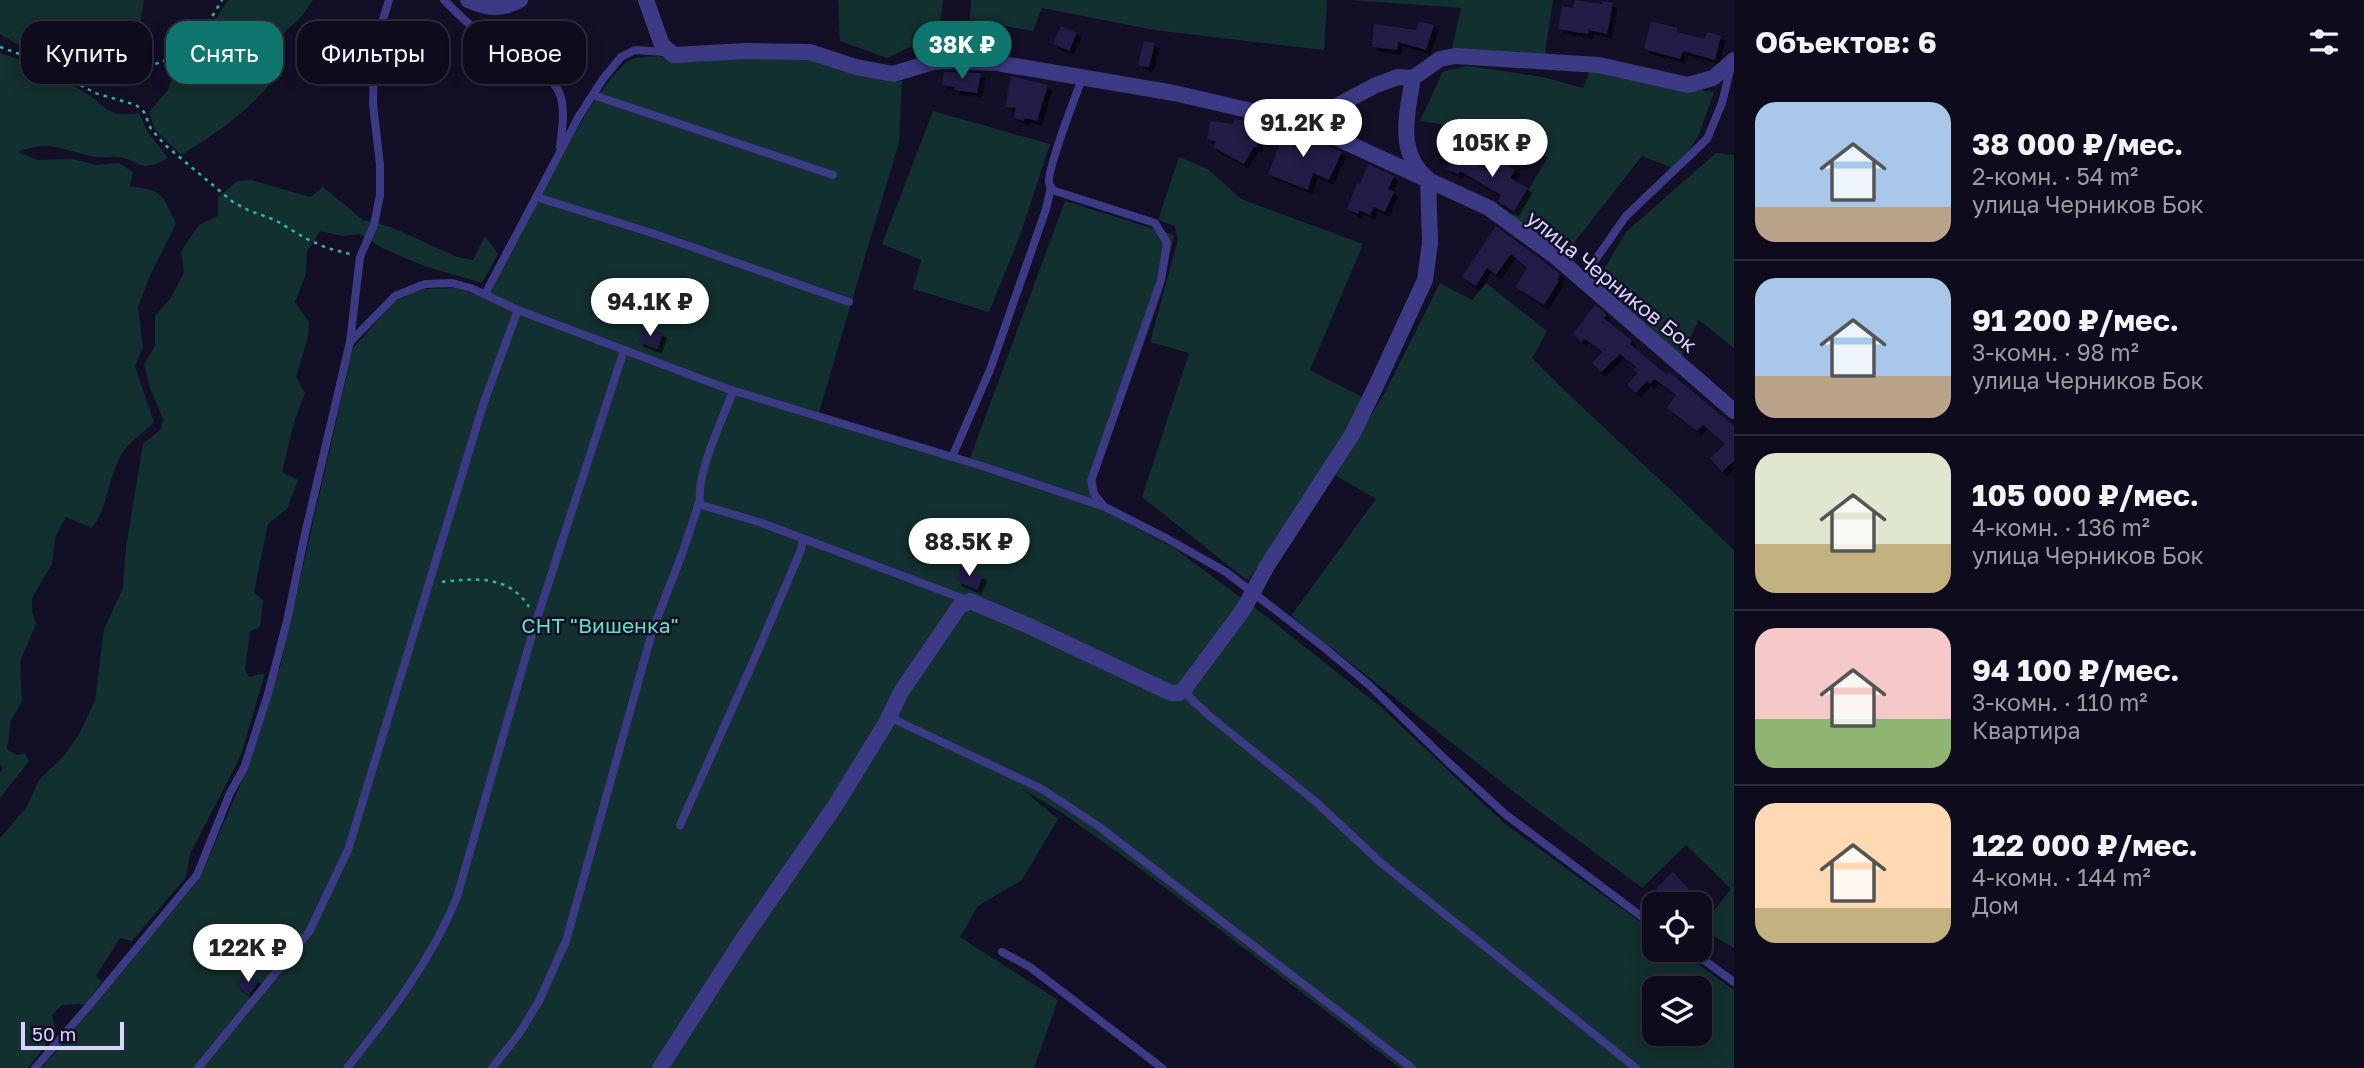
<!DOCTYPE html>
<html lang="ru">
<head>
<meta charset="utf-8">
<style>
  :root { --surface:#0e0b1c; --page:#171425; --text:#f1f3f6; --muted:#9b9ba3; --line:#2e2b3b; --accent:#0f766e }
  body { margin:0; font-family:"Golos Text",sans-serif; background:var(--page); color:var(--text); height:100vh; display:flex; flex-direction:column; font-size:26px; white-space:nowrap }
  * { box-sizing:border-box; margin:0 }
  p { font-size:23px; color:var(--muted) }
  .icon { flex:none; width:38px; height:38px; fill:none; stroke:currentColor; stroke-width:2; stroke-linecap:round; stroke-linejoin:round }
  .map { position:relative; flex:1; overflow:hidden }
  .side { display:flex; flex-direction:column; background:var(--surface); width:630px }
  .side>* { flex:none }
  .guide { position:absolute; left:21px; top:21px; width:665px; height:63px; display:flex; gap:14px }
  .tools { position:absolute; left:1642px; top:892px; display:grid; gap:14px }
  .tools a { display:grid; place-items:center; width:70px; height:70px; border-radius:14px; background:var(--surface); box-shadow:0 4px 18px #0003,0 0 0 2px var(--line); font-size:35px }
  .scale { position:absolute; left:21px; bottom:18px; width:103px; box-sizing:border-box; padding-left:7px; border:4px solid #d9d4ff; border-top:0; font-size:19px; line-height:24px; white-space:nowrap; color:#d9d4ff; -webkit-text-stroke:5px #130f26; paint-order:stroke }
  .price { position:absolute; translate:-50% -60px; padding:0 16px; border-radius:24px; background:#fff; color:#222; font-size:23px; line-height:46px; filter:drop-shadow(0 2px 4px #0008) }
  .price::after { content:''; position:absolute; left:50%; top:42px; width:21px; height:16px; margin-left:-10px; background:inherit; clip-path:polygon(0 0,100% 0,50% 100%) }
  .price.active { background:var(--accent); color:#fff }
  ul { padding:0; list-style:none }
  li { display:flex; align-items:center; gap:21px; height:175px; padding:0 21px }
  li+li { border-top:2px solid var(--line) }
  li span { display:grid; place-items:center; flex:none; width:196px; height:140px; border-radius:21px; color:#555 }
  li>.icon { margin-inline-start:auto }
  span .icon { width:84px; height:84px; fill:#fffc; stroke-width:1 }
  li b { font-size:30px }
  h2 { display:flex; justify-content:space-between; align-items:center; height:84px; padding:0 21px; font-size:30px }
  .chip { padding:0 24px; border-radius:21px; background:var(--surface); box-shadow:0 4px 18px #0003,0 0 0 2px var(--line); font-size:24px; line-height:63px }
  .chip.active { background:var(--accent); color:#fff }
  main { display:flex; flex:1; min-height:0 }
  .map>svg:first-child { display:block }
  .green { fill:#12302f; fill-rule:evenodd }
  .building { fill:#241b47; filter:url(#shadow) }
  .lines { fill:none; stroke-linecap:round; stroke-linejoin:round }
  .path { stroke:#2fb8b0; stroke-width:2.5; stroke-dasharray:3.5 5; stroke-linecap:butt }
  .lane { stroke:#3d3a85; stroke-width:8 }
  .street { stroke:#3d3a85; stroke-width:16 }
  .labels { text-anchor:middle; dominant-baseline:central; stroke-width:5; stroke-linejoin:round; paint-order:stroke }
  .street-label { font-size:21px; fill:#d9d4ff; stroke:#130f26 }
  .park-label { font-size:21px; fill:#5fe0c0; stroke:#130f26 }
</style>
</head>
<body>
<main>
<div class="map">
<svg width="1734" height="1068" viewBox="0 0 1734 1068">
  <defs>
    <filter id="shadow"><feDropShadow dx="4.5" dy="4.5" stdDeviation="0" flood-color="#0009"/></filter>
  </defs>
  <rect width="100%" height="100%" fill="#130f26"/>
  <g class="green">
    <path d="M0,0h144l-3,20 -29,43c-37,11 -81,-10 -112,-29z"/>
    <path d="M228,0h85l-10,15 -19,18c0,7 1,16 0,22 -8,40 -70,80 -103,100l-26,-25 -6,-18 19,-22 8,-26 37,-42z"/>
    <path d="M838,0h105l-4,38 -20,5 -32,15 -47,-17z"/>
    <path d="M971,0h356l-3,50 -170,-20 -112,-22 -9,23 -63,-11z"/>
    <path d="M1350,0h203l-8,55 -93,-6 9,-41z"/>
    <path d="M0,53c18,6 36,11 52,20 5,3 41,24 43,26 14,15 23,17 44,14l8,18 21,27c-29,17 -26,2 -50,-1 -7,-1 -15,1 -22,0 -32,-6 -45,-18 -78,-5l20,8 35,-1 23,6 23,-2 14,9 -3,15c32,1 33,9 46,36l-27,55 -11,29 5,40 -8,19 19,56c-8,9 -20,16 -28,26 -18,23 -16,57 -34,80l-26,-11 -10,18 -4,29 -20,34v13l4,13 -16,38 2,39 -11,20 -4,28 10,6 8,-2 4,8 -29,37v-25l3,-5 -3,-3z"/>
    <path d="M659,56l23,6 67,-6 62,2 59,19 32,4 -3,61 -80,270 151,46 95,-257 109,34 -13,60 -65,184 2,13 14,23 62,33 93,69 114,90 124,117 149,108v18h25l55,40v78h-334l-266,-204 -72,-51 -41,-25 37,31 -36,61 -44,26 -18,31 98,63 -24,68h-992l158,-190 48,-111 33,-104 72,-315 42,-47 29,-12 31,-1 32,10c22,-42 110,-224 145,-239 7,-3 19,-2 27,-3zM1654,989h45v45h-45z"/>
    <path d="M1468,66l75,11 40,11 7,-17 124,21 -16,45 -23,32 -33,-13 -79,101 -52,-38 37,-62 -43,-23 -85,-13 23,-50z"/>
    <path d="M933,111l117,33 -30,92 -31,76 -76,-23 8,-29 -39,-16z"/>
    <path d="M1716,153l18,2v193l-35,-28 -18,37 -86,-72 31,-53z"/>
    <path d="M1179,157l29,12 33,30 122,45 -53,126 58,30 -120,181 -106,-84 47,-144 -39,-11 28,-102 -3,-14 -17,-6z"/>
    <path d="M251,180l59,17 13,-10 40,33 28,7 66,30 16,3 12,-24 13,18 -16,29 -58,-17 -40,-17 -24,-15 -17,2 -23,-5 -13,21 -1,22 -11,28 14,20 -1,15 -12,40 9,16 -11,29 -12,50 16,8 -11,29 -19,15 -14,68 9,8 -3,27 -10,4 -5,39 4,7 16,-4 -24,82 -51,99 -4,23 -54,64 -12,-3 -24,38 6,6 -17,22 -23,1 -10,10 4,16 -28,37h-28v-230l26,-30 13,-28 26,-25 14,-21 16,-33 9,-72 19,-41 3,-41 17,-103 18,-15 2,-10 -13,-31 -6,-24 11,-18v-30l15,-17 14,-26 -3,-22 18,-26 19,-9v-19l19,-16z"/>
    <path d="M1440,283l32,17 14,-17 61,48 -15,27c66,66 135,127 202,192v398l-34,-20 31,-39 -45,-44 -44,43 -119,-89 -232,-183 85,-117 -43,-25 50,-78z"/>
  </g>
  <g class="building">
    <path d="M1575,0l27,4v-3l11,2 -6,31 -18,-4 -1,4 -30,-5 4,-23 11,2z"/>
    <path d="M1419,21l15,4 -8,25 -28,-8 -1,8 -25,-3 2,-23 42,6z"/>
    <path d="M1651,21l27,7 -1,4 28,7 2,-7 14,4 -6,24 -32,-9 -3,8 -36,-10z"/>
    <path d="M1061,26l16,7 -8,18 -16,-7z"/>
    <path d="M1144,41l11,2 -6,24 -11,-2z"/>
    <path d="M944,72l37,1 -4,20 -23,-3 1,-3 -13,-2z"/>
    <path d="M1011,76l37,9 -11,36 -12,-3 -1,3 -10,-3 2,-10 -11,-1z"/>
    <path d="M1235,119l14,3 -1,5 14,4 -5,17 -3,-1 -10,17 -31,-17 3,-6 -9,-2 3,-18 23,3z"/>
    <path d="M1277,127l24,6 41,19 -13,28 -16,-7 -5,17 -40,-16 16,-41 -8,-2z"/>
    <path d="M1455,152l34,20 7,-13 19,11 -5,8 18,10 -14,24 -16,-11 3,-6 -41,-24 -2,3 -11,-5z"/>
    <path d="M1368,164l26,12 -6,13 6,3 -9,20 -11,-5 -4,8 -11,-5 -1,4 -11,-5 10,-26 3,1z"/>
    <path d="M1496,226l64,48 -3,6 2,1 -15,24 -29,-18 12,-19 -16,-14 -15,21 -9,-7 -11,18 -14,-9z"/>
    <path d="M1595,305l12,10 -3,3 28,23 -2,3 37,31 2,-3 65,54v35l-12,11 -12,-14 15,-14 -22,-19 -6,6 -30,-23 9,-13 -22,-16 -4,5 -3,-3 -11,12 -9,-8 11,-12 -5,-3 3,-3 -16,-13 -19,18 -9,-9 11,-11 -18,-13 -4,3 -8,-8z"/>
    <path d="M644,326l19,7 -6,16 -19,-7z"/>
    <path d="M961,567l22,9 -6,14 -21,-9z"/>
    <path d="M1673,872l16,17 -18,16 -15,-17z"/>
    <path d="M246,972l13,9 -10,14 -13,-9z"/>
  </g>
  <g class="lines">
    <g class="path">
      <path d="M0,47l36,13"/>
      <path d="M36,60l59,33 41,12 8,7 7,17 14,16 68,57 15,8 27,10 30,18 22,10 23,6"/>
      <path d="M46,63c36,11 99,12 132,-9 19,-12 33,-35 44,-54"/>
      <path d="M442,582c34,-4 67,-7 87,25"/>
    </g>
    <g class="lane">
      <path d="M444,0c12,12 23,24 37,33 21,17 67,35 78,59 7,17 3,37 1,55"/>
      <path d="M1083,76c-7,19 -35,90 -34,106 1,5 2,6 6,9l100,32 12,20 -6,37 -70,201 3,13 9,11"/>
      <path d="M593,95l240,80"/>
      <path d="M536,197l116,36 197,69"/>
      <path d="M1582,279l44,-63 81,-77 15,-36 9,-37"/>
      <path d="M485,294l94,-178 24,-37 18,-22 14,-7 29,2"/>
      <path d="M350,342l10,-85 14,-32 6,-30v-30l-7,-61 1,-42 6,-33 9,-29"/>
      <path d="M952,457l38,-87 56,-161 5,-22"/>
      <path d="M698,504l61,18 208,78"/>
      <path d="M1185,688l5,10 22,20 104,84 64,60 256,206"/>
      <path d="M889,717l153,72 59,39 311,240"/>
      <path d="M680,825l70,-156 51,-119 2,-11"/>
      <path d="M1690,950l44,32"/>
      <path d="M1002,952l28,15 132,101"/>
      <path d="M35,1068l52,-60 110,-133 33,-82 14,-25 24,-74 19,-73 18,-87 45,-192 45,-46 30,-12 27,-1 19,5 47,22 210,79 254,77 123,41 61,31 60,34 95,73 48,40 78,76 58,53 149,112"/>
      <path d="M198,1068l111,-136 39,-82 136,-448 34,-92"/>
      <path d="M347,1068c43,-54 84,-107 110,-171l77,-269 90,-278"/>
      <path d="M492,1068l27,-34 20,-33 27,-60 87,-312 29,-75 18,-54c-3,-29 23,-81 33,-109"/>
    </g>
    <g class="street">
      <path d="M468,0c20,9 33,10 52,0"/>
      <path d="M646,0l16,45 12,10 71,-4 65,1 46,15 37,7 40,-12 16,-1 48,2 177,30 130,30 185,85 67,49 178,154"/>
      <path d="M1304,123l72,-38 22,-8 15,1 27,-19 15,-3 144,9 89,20 25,-7 21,-18"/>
      <path d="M660,1068l81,-126 94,-136 51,-83 15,-31 58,-85 11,-6 59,25 142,67h8l6,-5 58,-78 24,-44 86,-133 22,-45 50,-108 5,-37 -2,-64c-32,-25 -21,-66 -15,-101"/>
    </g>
  </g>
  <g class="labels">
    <g class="street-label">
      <text transform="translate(1612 281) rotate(39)">улица Черников Бок</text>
    </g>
    <g class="park-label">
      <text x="600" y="625">СНТ "Вишенка"</text>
    </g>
  </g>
</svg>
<div class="tools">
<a><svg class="icon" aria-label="locate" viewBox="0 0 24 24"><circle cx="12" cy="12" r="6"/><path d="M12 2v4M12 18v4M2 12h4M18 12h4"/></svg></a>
<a><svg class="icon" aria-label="layers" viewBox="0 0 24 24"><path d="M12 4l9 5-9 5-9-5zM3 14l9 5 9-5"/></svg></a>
</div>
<div class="scale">50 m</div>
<b class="price active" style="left:962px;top:81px">38K ₽</b>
<b class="price" style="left:1303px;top:159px">91.2K ₽</b>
<b class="price" style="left:1492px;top:179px">105K ₽</b>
<b class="price" style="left:650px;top:338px">94.1K ₽</b>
<b class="price" style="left:969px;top:578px">88.5K ₽</b>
<b class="price" style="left:248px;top:984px">122K ₽</b>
<div class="guide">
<a class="chip">Купить</a>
<a class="chip active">Снять</a>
<a class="chip">Фильтры</a>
<a class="chip">Новое</a>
</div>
</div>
<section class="side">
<h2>Объектов: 6<svg class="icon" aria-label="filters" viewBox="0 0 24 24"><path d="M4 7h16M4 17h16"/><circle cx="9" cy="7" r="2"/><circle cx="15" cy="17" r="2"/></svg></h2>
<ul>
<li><span style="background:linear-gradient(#a9c7e8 75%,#b9a48a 0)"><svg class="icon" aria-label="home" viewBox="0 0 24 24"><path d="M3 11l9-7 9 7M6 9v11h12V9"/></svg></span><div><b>38 000 ₽/мес.</b><p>2-комн. · 54 m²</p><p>улица Черников Бок</p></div></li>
<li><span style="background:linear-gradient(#a9c7e8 70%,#b9a48a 0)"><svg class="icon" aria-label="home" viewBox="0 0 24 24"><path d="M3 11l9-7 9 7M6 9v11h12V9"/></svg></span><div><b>91 200 ₽/мес.</b><p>3-комн. · 98 m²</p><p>улица Черников Бок</p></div></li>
<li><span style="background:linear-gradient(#dfe7d0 65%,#c2b280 0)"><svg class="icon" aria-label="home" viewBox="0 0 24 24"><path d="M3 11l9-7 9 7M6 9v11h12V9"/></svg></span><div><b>105 000 ₽/мес.</b><p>4-комн. · 136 m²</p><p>улица Черников Бок</p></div></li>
<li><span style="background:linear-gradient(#f6c9c9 65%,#8fb573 0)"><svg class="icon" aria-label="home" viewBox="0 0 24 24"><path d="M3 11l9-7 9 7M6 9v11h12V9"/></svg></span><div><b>94 100 ₽/мес.</b><p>3-комн. · 110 m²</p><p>Квартира</p></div></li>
<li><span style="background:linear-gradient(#ffd9b3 75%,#c2b280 0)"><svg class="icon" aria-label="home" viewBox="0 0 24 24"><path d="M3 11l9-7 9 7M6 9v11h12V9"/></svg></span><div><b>122 000 ₽/мес.</b><p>4-комн. · 144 m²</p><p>Дом</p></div></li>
</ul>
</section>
</main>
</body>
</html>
